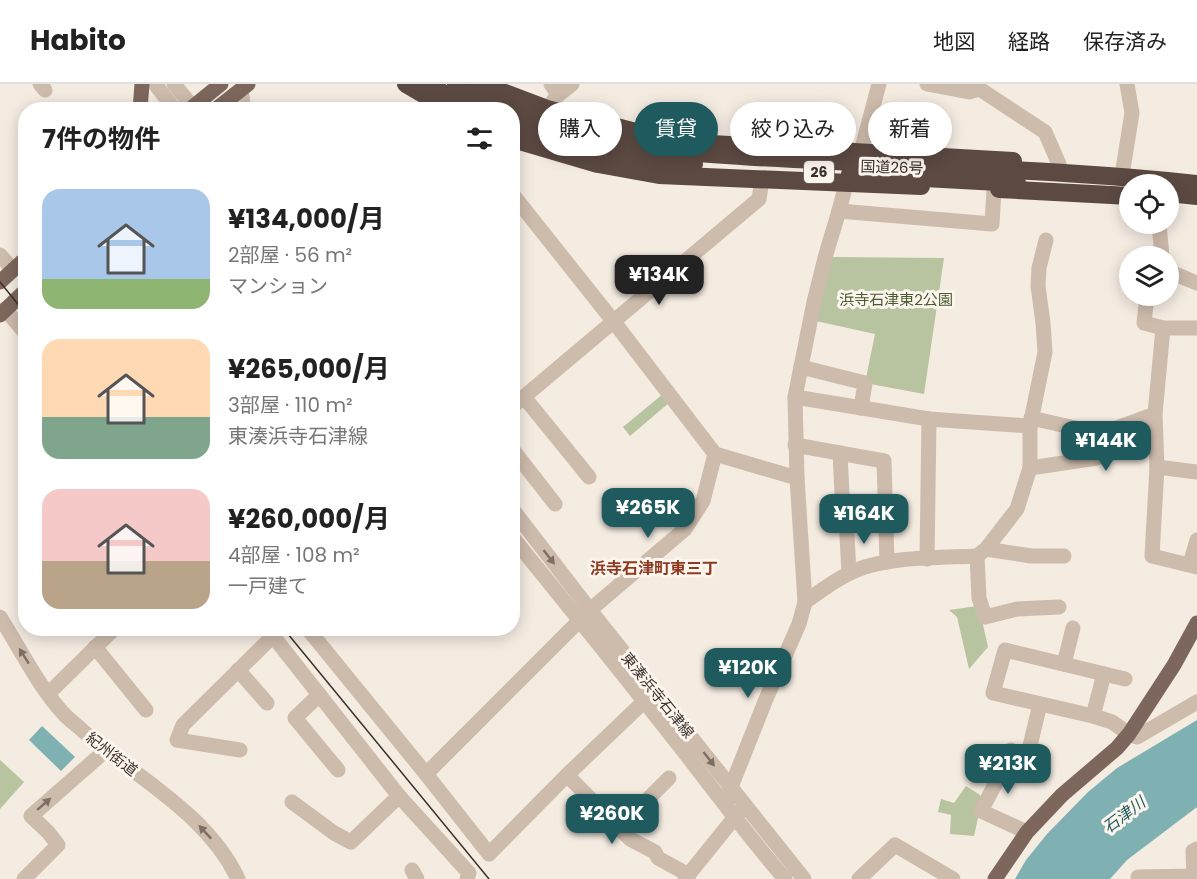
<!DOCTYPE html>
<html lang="ja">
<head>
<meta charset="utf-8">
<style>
  :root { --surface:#fff; --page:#f2f2f2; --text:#222; --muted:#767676; --line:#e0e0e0; --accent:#1f5a5e }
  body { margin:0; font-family:Poppins,"Noto Sans JP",sans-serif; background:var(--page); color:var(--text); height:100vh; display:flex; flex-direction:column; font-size:22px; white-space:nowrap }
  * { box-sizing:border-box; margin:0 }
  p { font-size:20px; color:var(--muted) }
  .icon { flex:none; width:33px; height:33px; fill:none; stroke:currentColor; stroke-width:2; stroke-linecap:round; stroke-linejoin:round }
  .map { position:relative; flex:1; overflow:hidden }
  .drawer { position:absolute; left:18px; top:18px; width:502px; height:534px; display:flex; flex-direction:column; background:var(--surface); border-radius:24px; box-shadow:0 3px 15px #0003 }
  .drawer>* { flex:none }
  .hud { position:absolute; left:538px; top:18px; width:568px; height:54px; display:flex; gap:12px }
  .fabs { position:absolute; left:1119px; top:90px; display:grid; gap:12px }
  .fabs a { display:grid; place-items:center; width:60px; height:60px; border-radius:50%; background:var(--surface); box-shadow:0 3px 15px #0003; font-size:30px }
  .price { position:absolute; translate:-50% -51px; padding:0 14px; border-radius:12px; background:var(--accent); color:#fff; font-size:20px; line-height:39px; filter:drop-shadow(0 2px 3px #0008) }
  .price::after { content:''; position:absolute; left:50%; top:36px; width:18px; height:14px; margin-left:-9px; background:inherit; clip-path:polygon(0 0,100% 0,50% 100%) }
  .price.current { background:#222; color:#fff }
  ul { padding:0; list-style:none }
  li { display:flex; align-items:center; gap:18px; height:150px; padding:0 24px }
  li span { display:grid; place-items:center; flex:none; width:168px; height:120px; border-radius:18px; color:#555 }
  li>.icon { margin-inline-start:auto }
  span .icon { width:72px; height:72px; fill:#fffc; stroke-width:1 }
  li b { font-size:26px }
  h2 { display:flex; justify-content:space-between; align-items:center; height:72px; padding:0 24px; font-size:26px }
  .pill { padding:0 21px; border-radius:27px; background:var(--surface); box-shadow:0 3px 15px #0003; font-size:21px; line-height:54px }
  .pill.current { background:var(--accent); color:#fff }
  header { display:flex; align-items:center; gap:36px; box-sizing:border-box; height:84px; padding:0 30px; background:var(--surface); border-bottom:2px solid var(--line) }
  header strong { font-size:28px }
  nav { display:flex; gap:33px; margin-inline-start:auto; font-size:21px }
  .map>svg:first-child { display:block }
  .green { fill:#b8c4a0 }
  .water { fill:#7fb0b2 }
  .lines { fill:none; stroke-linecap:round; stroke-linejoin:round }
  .minor { stroke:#cdbbac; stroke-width:15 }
  .major { stroke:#7d675c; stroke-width:15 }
  .highway { stroke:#5c4a42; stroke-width:18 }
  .tram { stroke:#3b302b; stroke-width:1.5 }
  .highway-bridge { stroke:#5c4a42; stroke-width:18 }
  .oneway { fill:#7d6f65 }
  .labels { text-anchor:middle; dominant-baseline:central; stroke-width:6; stroke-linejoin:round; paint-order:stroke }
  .shield { fill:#fbf5ee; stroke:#756b66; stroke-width:1.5 }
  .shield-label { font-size:14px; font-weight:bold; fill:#3b302b }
  .street-label { font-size:15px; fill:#3b302b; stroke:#fbf5ee }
  .park-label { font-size:15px; fill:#4a5a2e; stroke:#fbf5ee }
  .neighbourhood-label { font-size:16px; font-weight:bold; fill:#8c3b22; stroke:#fbf5ee }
  .water-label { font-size:16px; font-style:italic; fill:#1f5a5e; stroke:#fbf5ee }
</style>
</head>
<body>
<header>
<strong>Habito</strong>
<nav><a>地図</a><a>経路</a><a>保存済み</a></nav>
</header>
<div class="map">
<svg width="1197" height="795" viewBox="0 0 1197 795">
  <rect width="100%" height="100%" fill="#f4ebe1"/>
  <g class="green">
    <path d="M832,173l112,1 -20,136 -59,-11 10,-49 -59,-13z"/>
    <path d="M663,310l7,8 -40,34 -7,-9z"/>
    <path d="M977,522l4,10 7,31 -19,22 -12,-52 -8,-7z"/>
    <path d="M0,676l24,22 -24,27z"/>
    <path d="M966,702l14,9 2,5 -8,36 -24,-2 1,-19 -13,-3 3,-13 13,4z"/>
  </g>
  <g class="water">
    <path d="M1197,636v87l-70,53 -17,19h-95l11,-19 21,-26 41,-42 29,-24z"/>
    <path d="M42,642l33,31 -14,14 -32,-31z"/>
  </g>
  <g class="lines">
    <g class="minor">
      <path d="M40,0l5,6"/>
      <path d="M155,0l20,26"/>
      <path d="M174,0l21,26"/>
      <path d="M927,0l42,8 11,-3"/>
      <path d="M972,0l73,48 14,32"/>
      <path d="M241,6l3,20"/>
      <path d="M558,11l14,-11"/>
      <path d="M547,25l11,-14 -7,-11"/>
      <path d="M1123,85l9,-56 -5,-29"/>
      <path d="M513,111l101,127 101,132 82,24"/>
      <path d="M839,127l153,13 2,-35"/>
      <path d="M1159,140l3,32"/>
      <path d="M0,171l13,15"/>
      <path d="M1168,187l29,12"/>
      <path d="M1147,212l-3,27 19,5 -8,86 2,53 -5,89 45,11"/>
      <path d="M5,225l21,25"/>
      <path d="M1163,244h34"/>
      <path d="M801,283l64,16 -4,25"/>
      <path d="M524,313l65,80"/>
      <path d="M795,313l134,22 101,7"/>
      <path d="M513,322l246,-207 3,-19"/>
      <path d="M1031,334l53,12h27"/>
      <path d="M795,361l89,16 3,101"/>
      <path d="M513,366l42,54"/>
      <path d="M840,369l2,41"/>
      <path d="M1157,383l40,5"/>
      <path d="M1030,384l67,-10 14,-28 44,-16"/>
      <path d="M513,426l77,100 214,269"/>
      <path d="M846,435l3,54"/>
      <path d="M513,454c57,70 113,140 169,211 34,44 67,88 103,130"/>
      <path d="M986,465l45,7h33"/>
      <path d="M977,472l2,42 6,19 32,-8 42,-2"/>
      <path d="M927,475l2,-140"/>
      <path d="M1190,480l7,-24"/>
      <path d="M805,518c14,-10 27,-20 43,-28 34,-18 90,-16 129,-18l9,-7 31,-40 13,-41v-42l15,-74 -2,-29 -5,-37 1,-18 7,-28"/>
      <path d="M0,533c19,30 39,70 63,96 6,7 14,12 20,18 52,46 125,83 155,148"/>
      <path d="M307,544l119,146 63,80 78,-79 88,-84"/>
      <path d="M273,552l126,160 70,77 -2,6"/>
      <path d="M95,563l51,63"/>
      <path d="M1064,580l9,-36"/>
      <path d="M238,586l29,33"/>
      <path d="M1125,595l-120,-29 -12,43 100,23 19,6 17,12 8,3 60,-35"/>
      <path d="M48,610l67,-66"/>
      <path d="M319,611l-24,23 43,52"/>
      <path d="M1093,632l11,-42"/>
      <path d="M240,666l-63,-10 6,-15 90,-89 -6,-7"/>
      <path d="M1011,666l-10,23 -20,38 46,21"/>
      <path d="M1029,666l11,-46"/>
      <path d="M426,690l164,-164 95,-81 18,-28 12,-47"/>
      <path d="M567,691l63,64 25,13 3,6 31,17"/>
      <path d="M292,718l42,31 17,9 48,-46"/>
      <path d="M726,721l5,-18 35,-88 33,-75 6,-22 -8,-124 -2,-81 19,-95 12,-48 13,-43 7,-27 15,-32 18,-68"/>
      <path d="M619,744l50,-50"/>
      <path d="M412,786l5,9"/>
      <path d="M1194,792l-1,-25 4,-2"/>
      <path d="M1138,793l59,-1"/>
      <path d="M24,795l34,-34 -10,-13 -17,-16 74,-65"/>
      <path d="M685,795l54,-67"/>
      <path d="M859,795l36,-34 58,34"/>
    </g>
    <g class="major">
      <path d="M140,26l2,-26"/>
      <path d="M189,26l32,-26"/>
      <path d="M215,26l33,-26"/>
      <path d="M0,198l26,-24"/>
      <path d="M0,231l26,-25"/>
      <path d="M995,795l32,-47 35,-37 55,-47 12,-14 45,-69 23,-42"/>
    </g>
    <g class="highway">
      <path d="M406,0l29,17"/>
      <path d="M427,0l46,26"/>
      <path d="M456,0l11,6 43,20"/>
      <path d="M481,0l66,25 112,29 36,5 318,18"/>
      <path d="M513,55l85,25 61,11 262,11"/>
      <path d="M999,105l131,7"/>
      <path d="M1168,109l29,3"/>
    </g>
    <g class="tram">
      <path d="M0,198l26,32"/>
      <path d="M283,544l206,251"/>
    </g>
    <g class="highway-bridge">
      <path d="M513,26c17,7 34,15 51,20 86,25 181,26 270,31 121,7 243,10 363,23"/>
      <path d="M513,43c58,21 119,32 181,37"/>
      <path d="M850,90l167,9"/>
    </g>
  </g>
  <defs><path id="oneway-solid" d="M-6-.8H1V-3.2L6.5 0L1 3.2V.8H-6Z" transform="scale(1.5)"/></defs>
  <g class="oneway">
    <use href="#oneway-solid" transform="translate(549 473) rotate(52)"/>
    <use href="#oneway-solid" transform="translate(24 572) rotate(-122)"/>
    <use href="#oneway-solid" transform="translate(709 675) rotate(52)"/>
    <use href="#oneway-solid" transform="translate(44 720) rotate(-41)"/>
    <use href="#oneway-solid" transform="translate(205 748) rotate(-133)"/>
  </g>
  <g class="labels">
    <rect class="shield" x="804" y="77" width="30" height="22" rx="4.5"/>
    <g class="shield-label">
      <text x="819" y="88">26</text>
    </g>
    <g class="street-label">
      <text transform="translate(892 83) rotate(2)">国道26号</text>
      <text transform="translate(658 611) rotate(51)">東湊浜寺石津線</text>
      <text transform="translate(112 670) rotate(38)">紀州街道</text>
    </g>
    <g class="park-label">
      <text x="896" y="215">浜寺石津東2公園</text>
    </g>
    <g class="neighbourhood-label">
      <text x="654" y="484">浜寺石津町東三丁</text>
    </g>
    <g class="water-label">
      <text transform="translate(1124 731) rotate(-37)">石津川</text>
    </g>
  </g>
</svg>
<div class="fabs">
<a><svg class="icon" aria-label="locate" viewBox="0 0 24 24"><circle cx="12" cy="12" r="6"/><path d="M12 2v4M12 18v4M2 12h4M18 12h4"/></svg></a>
<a><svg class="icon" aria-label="layers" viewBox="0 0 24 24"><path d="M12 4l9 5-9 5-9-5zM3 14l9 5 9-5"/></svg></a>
</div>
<b class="price current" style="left:659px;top:222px">¥134K</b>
<b class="price" style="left:1106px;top:388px">¥144K</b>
<b class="price" style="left:648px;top:455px">¥265K</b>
<b class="price" style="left:864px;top:461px">¥164K</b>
<b class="price" style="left:748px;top:615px">¥120K</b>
<b class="price" style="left:1008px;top:711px">¥213K</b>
<b class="price" style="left:612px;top:761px">¥260K</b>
<div class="hud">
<a class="pill">購入</a>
<a class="pill current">賃貸</a>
<a class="pill">絞り込み</a>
<a class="pill">新着</a>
</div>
<section class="drawer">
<h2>7件の物件<svg class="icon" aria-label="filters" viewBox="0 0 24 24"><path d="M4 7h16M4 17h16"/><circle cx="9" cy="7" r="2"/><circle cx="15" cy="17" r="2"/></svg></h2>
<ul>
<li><span style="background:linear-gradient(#a9c7e8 75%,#8fb573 0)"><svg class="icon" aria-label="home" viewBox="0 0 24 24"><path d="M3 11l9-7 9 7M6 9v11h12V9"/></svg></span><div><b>¥134,000/月</b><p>2部屋 · 56 m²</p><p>マンション</p></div></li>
<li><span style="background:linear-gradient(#ffd9b3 65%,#7fa58c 0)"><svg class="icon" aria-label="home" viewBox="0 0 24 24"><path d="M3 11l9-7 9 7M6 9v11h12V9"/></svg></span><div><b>¥265,000/月</b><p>3部屋 · 110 m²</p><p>東湊浜寺石津線</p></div></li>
<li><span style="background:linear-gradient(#f6c9c9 60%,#b9a48a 0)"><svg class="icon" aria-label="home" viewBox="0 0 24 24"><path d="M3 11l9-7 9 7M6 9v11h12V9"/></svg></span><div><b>¥260,000/月</b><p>4部屋 · 108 m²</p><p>一戸建て</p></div></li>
</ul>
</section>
</div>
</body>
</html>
